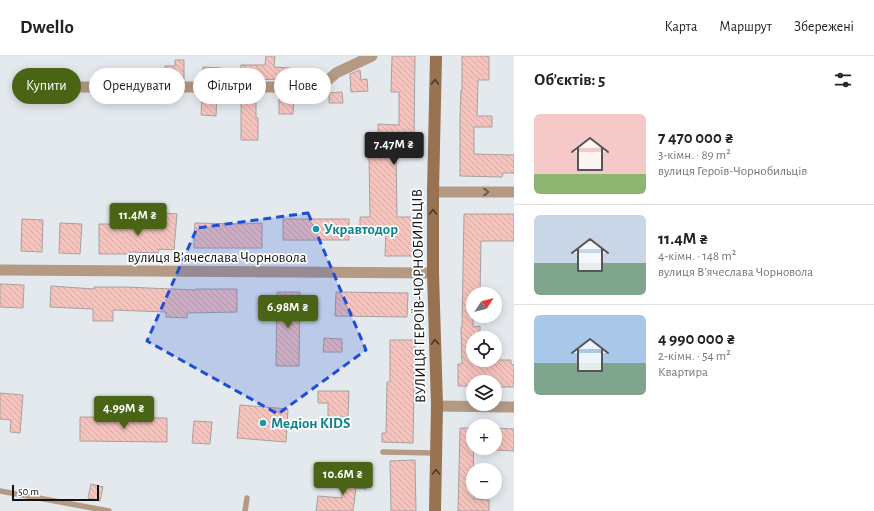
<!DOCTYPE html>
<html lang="uk">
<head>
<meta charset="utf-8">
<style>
  :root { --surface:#fff; --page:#f2f2f2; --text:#222; --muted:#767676; --line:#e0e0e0; --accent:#496415 }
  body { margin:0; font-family:"Alegreya Sans",sans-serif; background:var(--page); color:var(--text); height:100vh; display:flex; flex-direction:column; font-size:15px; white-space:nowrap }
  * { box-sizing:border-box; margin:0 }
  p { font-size:13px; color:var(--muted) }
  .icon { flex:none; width:22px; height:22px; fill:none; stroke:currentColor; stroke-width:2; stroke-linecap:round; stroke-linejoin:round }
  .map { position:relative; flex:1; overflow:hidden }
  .panel { display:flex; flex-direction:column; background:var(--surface); width:360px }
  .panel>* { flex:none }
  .guide { position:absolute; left:12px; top:12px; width:380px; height:36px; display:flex; gap:8px }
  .needle { width:26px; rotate:54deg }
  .buttons { position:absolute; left:466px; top:231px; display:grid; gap:8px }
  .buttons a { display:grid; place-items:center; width:36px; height:36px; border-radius:50%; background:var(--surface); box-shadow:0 2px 10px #0003; font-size:20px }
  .scale { position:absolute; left:12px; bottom:10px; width:87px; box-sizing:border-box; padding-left:4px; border:2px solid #101213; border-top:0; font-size:11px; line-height:14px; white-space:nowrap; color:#101213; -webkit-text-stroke:3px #fff; paint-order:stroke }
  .price { position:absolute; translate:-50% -34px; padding:0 9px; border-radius:4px; background:var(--accent); color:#fff; font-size:13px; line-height:26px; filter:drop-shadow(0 1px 2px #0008) }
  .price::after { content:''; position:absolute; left:50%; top:24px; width:12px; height:9px; margin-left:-6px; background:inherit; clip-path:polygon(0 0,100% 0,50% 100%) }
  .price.selected { background:#222; color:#fff }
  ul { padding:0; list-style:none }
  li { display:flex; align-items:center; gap:12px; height:100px; padding:0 20px }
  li+li { border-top:1px solid var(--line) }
  li span { display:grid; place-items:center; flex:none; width:112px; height:80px; border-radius:6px; color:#555 }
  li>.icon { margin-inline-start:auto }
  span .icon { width:48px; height:48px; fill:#fffc; stroke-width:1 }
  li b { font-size:17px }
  h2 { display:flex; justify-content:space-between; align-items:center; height:48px; padding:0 20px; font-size:17px }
  .tag { padding:0 14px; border-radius:18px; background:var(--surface); box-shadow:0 2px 10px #0003; font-size:14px; line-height:36px }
  .tag.selected { background:var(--accent); color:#fff }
  header { display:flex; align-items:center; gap:24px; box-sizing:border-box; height:56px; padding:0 20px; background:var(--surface); border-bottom:1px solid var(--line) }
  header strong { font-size:19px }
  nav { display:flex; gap:22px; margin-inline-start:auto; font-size:14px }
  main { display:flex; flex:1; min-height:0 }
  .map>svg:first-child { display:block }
  .building { fill:url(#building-back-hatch); stroke:#a7a09f }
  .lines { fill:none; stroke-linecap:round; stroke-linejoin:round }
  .lane { stroke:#b49a83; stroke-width:5.5 }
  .street { stroke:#b49a83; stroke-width:11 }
  .secondary { stroke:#997351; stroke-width:12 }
  .oneway { stroke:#47392c }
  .oneway2 { stroke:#62564b }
  .marked { fill:#1d4ed8; fill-opacity:0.2; stroke:#1d4ed8; stroke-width:3; stroke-dasharray:8 5; stroke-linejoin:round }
  .culture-dot { fill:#0f9aa8; stroke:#fff; stroke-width:1.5 }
  .labels { text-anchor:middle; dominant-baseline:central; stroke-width:3.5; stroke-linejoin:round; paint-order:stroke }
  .culture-label { font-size:15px; font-weight:bold; fill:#0d838f; stroke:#fff; text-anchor:start }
  .street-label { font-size:15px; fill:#101213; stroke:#fff }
</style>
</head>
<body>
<header>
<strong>Dwello</strong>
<nav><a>Карта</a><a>Маршрут</a><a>Збережені</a></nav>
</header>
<main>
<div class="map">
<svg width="514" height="455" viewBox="0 0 514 455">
  <defs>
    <pattern id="building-back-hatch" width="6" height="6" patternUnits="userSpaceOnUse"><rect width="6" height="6" fill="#f7c4bd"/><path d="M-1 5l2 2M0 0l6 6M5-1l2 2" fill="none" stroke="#d3a7a2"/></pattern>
  </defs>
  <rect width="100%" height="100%" fill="#e4e9ee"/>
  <g class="building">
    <path d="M266,0h9l-1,11 16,1v11l-50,1 1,-15h24z"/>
    <path d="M392,0h23l-1,92h-18l1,69h18v39h-30l1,-28h-26v-11h10l-1,-60h9v-33l21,1v-33h-8z"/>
    <path d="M462,0h27v24h-11l-1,36h15v11h-18v27l40,1v18h-11l-1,4 -42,-1v-60l1,-26h1z"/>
    <path d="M175,4h9v20h-19v-14h10z"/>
    <path d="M203,11l18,1 -1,12h-18z"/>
    <path d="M360,14l1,10 6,-1 1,12 -17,1 -1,-18z"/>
    <path d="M342,36l1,11h-14v-10z"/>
    <path d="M202,38h15l-1,22 -15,-1z"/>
    <path d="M241,38h15v24h2v22h-17z"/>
    <path d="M279,43h15l-1,15h-14z"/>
    <path d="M164,157l13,1 -3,36 -15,-1 -1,4 -28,-1v2h-31v-30h64z"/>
    <path d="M464,158h50v27h-33l-1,53h-7v33l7,-1v12h-7v22h38v4l3,1v22h-19v-5h-22v4h-15v-22h4l-1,-37h1z"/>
    <path d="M22,163l21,1 -1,32 -21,-1z"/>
    <rect x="283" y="163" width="66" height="21"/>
    <path d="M60,167l22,1 -2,30 -21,-1z"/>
    <path d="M195,167l46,1 21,-1v25h-68z"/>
    <path d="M0,228l24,1 -1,23 -23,-1z"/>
    <path d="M51,230l43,3v-2h31l71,3v-1h41v23l-50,1v5l-21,-1v-5l-53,-2v11h-20v-12l-43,-2z"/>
    <path d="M277,236h23l-1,74h-23z"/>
    <path d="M336,236l72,1 -1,24 -72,-1z"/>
    <path d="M324,282l18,1v13h-19z"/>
    <path d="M390,284h25l-2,103 -31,-1v-9h4l1,-51h3z"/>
    <path d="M318,335h31l-1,26h-20v-14h-10z"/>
    <path d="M0,337l23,2 -3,38 -10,-1 1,-12 -11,-1z"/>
    <path d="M240,349l48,4 -2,33 -49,-4z"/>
    <path d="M80,361l87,1v24l-87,-1z"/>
    <path d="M194,365l18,1 -2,22 -18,-1z"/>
    <path d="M460,372h13l1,71 15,1v11h-31z"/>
    <path d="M495,372l19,1v22l-19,-1z"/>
    <path d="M415,404l1,51h-25l-1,-50z"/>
    <path d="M342,421l25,1 -1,11 -10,-1 -3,23h-37l2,-15 24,2z"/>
    <path d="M91,428l12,3 -3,14 -12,-3z"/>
  </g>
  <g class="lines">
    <g class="lane">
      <path d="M383,396l53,1"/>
      <path d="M0,435l109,20"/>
      <path d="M245,455l2,-13"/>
    </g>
    <g class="street">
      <path d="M40,31h275l12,-6 9,-8 36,-17"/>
      <path d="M433,136h81"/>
      <path d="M0,214l433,3"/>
      <path d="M437,350l77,1"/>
    </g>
    <path class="secondary" d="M435,455l2,-105 -4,-133v-81l3,-136"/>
  </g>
  <defs><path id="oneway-chevron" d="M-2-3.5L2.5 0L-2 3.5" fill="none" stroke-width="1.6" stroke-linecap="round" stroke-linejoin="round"/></defs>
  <g class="oneway">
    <use href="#oneway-chevron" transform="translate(435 26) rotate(-89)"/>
    <use href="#oneway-chevron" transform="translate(433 156) rotate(-90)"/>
    <use href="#oneway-chevron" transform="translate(435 286) rotate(-92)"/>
    <use href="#oneway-chevron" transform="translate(436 416) rotate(-89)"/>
  </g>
  <use class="oneway2" href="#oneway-chevron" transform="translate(486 136)"/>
  <path class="marked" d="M308,157l58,137 -88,64 -131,-73 50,-113z"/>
  <g class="culture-dot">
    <circle cx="316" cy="173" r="4"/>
    <circle cx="263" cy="367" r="4"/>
  </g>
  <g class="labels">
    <g class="culture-label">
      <text x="324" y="173">Укравтодор</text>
      <text x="271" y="367">Медіон KIDS</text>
    </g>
    <g class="street-label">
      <text x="217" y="201">вулиця Вʼячеслава Чорновола</text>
      <text transform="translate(419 240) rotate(-91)">ВУЛИЦЯ ГЕРОЇВ-ЧОРНОБИЛЬЦІВ</text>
    </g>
  </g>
</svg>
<div class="buttons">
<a><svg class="needle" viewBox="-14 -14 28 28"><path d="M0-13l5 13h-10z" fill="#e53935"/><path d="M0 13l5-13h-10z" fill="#767676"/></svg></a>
<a><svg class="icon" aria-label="locate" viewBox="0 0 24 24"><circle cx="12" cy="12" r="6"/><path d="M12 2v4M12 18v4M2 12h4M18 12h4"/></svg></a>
<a><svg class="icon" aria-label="layers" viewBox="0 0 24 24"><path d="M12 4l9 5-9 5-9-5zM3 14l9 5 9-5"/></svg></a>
<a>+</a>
<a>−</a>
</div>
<div class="scale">50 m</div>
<b class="price selected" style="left:394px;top:110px">7.47M ₴</b>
<b class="price" style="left:138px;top:181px">11.4M ₴</b>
<b class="price" style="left:288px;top:273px">6.98M ₴</b>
<b class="price" style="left:124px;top:374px">4.99M ₴</b>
<b class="price" style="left:343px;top:440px">10.6M ₴</b>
<div class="guide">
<a class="tag selected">Купити</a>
<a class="tag">Орендувати</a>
<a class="tag">Фільтри</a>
<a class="tag">Нове</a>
</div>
</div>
<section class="panel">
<h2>Об’єктів: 5<svg class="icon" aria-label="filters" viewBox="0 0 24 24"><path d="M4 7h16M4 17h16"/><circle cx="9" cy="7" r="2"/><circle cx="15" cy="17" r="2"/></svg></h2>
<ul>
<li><span style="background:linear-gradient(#f6c9c9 75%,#8fb573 0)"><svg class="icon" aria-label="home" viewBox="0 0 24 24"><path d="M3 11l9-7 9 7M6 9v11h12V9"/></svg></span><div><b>7 470 000 ₴</b><p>3-кімн. · 89 m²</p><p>вулиця Героїв-Чорнобильців</p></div></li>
<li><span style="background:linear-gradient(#c9d6e8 60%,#7fa58c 0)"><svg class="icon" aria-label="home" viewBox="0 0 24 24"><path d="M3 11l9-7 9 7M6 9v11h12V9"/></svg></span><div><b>11.4M ₴</b><p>4-кімн. · 148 m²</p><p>вулиця Вʼячеслава Чорновола</p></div></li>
<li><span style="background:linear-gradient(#a9c7e8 60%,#7fa58c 0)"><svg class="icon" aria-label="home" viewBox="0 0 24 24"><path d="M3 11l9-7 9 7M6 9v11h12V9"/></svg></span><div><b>4 990 000 ₴</b><p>2-кімн. · 54 m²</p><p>Квартира</p></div></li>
</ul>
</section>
</main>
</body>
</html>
